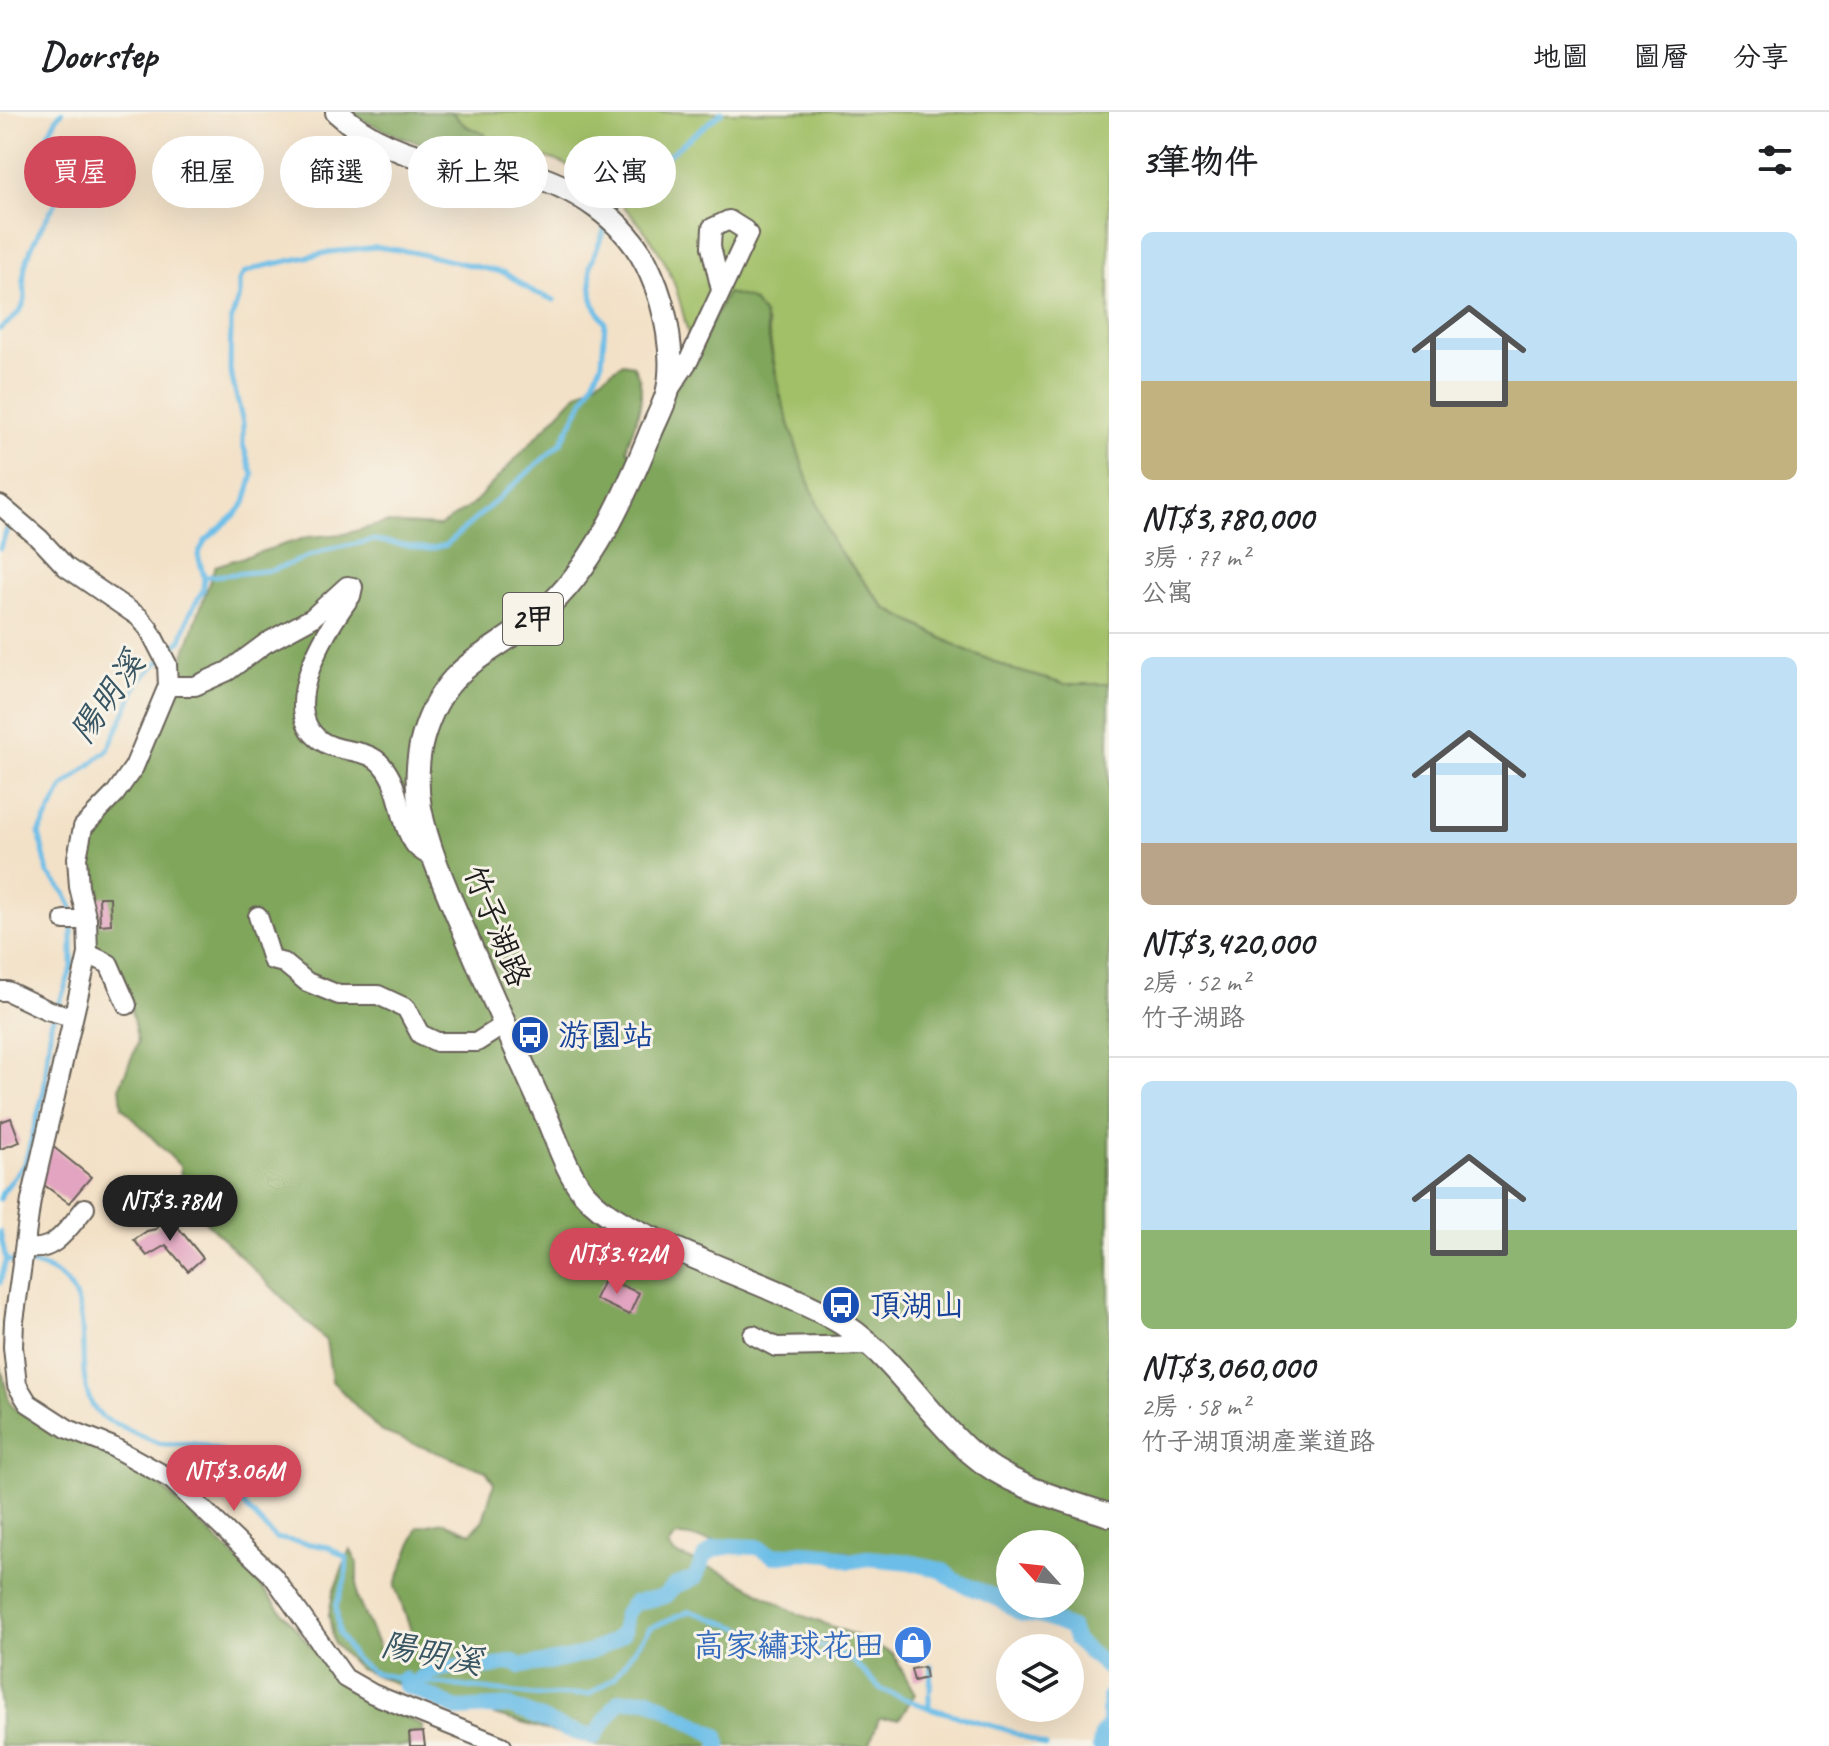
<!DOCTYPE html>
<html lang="zh-TW">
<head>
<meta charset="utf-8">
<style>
  :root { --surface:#fff; --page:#f6f6f6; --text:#202124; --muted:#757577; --line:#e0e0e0; --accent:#d1495b }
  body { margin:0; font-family:Caveat,"LXGW WenKai TC",sans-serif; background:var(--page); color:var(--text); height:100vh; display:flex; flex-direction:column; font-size:30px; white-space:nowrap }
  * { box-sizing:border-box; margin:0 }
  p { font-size:26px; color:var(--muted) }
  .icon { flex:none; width:44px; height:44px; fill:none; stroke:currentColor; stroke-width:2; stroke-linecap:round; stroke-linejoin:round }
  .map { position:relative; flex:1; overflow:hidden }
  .side { display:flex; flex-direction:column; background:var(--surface); width:720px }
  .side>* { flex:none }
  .banner { position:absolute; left:24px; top:24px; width:760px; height:72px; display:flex; gap:16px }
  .needle { width:52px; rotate:297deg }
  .fabs { position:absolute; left:996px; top:1418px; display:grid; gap:16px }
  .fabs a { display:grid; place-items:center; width:88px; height:88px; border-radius:50%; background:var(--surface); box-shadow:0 8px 32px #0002; font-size:40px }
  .price { position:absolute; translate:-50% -68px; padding:0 18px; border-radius:28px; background:var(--accent); color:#fff; font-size:26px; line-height:52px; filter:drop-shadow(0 2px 4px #0008) }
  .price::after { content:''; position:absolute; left:50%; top:48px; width:24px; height:18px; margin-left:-12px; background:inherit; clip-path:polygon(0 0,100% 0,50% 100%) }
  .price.on { background:#222; color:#fff }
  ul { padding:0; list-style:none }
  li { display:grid; align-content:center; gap:16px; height:424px; padding:0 32px }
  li+li { border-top:2px solid var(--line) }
  li span { display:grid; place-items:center; height:248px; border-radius:12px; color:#555 }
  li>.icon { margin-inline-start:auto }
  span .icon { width:144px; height:144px; fill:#fffc; stroke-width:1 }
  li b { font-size:34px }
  h2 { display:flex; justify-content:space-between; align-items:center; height:96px; padding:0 32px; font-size:34px }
  .chip { padding:0 28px; border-radius:36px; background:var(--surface); box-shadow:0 8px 32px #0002; font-size:28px; line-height:72px }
  .chip.on { background:var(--accent); color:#fff }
  header { display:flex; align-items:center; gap:48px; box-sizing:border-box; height:112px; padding:0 40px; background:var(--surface); border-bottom:2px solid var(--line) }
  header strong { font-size:38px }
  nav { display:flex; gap:44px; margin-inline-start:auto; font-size:28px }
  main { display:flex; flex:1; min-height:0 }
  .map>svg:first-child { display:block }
  .green { fill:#a1c068; stroke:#5e6e42; stroke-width:2 }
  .forest { fill:#80a65c; stroke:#4e613c; stroke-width:2 }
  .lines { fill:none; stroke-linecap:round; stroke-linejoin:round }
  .stream { stroke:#6cbee8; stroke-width:5 }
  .canal { stroke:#6cbee8; stroke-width:16 }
  .building { fill:#e2a4c0 }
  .minor-casing { stroke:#676158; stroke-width:22 }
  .major-casing { stroke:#676158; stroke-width:26 }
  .minor { stroke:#fff; stroke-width:18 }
  .major { stroke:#fff; stroke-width:22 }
  .labels { text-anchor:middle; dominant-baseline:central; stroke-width:6; stroke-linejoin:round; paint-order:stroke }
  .shield { fill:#f7f3e8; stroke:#5e5c59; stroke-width:2 }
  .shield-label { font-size:30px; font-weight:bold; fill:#1c1c1c }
  .street-label { font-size:32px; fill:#1c1c1c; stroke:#f7f3e8 }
  .transit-label { font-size:32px; fill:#164399; stroke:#f7f3e8; text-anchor:start }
  .shop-label { font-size:32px; fill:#366cbe; stroke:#f7f3e8; text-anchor:end }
  .water-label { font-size:34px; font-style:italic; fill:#385563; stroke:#f7f3e8 }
</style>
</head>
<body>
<header>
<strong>Doorstep</strong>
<nav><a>地圖</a><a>圖層</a><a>分享</a></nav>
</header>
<main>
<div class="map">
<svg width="1109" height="1634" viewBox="0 0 1109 1634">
  <rect width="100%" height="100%" fill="#f7f3e8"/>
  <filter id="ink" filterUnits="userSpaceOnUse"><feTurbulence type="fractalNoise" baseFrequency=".0125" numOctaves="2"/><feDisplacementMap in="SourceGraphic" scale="16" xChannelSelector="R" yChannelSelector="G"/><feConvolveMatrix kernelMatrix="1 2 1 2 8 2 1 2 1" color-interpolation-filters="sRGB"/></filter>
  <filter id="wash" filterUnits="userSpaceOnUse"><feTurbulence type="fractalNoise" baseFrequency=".006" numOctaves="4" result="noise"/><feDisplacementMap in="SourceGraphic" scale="32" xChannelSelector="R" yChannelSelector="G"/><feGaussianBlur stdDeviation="1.8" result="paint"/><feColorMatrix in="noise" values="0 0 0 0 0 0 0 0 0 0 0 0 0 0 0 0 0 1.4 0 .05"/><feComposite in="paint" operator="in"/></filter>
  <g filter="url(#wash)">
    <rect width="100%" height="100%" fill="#f3e1c7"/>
    <path class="green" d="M452,0h657v572h-45l-53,-15 -52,-22 -73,-39 -53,-65 -29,-73 -24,-75 -13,-72 -14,-22 -58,56c-8,-24 -12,-48 -20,-71 -19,-54 -74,-115 -131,-129 -17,-4 -38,-2 -55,-3l-2,-15c-11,-11 -26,-12 -35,-27z"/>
    <g class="forest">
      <path d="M349,0h103l13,14 20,8 4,20c-53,-1 -94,-16 -140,-42z"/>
      <path d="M727,181l18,4 8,4 11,14 16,80 24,75 29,73 52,65 74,39 52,22 53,15h45v987c-34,-43 -50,-47 -99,-67h60v-60h-60v60l-99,-40 -41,-4 -29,-10 -75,-1 -84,-13 -8,1 -6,9 7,8 49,19 74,41 57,21 38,19 22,40 -16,25h-20l-10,27h-269l-154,-45 -59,-21 -28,-11 -25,-25 -5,-29 4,-22 17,-44 7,13v36l25,55h17l16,-11 -20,-56 23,-59 25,-5 28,11 12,-13 11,-37 -8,-12 -106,-40 -48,-50 -6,-40 -143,-142 -3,-33 -58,-59 -2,-21 18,-44 -9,-41 -34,-54 -8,-58 -1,-31 3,-23 31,-37 49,-100 46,-132 93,-29 36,-3 42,-11 54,3 33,-22 102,-108 48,-33 10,2c16,25 5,52 -5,78l-1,6 5,6 63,-98z"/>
      <path d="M0,1254c7,15 4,30 15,43l115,57 32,21 80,77 99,118 18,15 63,28 1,7 -13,1v13h-410z"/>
    </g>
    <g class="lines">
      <g class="stream">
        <path d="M613,99l8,-18 101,-81"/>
        <path d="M0,217c43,-32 15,-34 27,-70 8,-22 19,-41 32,-61l-16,-55 15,-27 4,-4"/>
        <path d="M0,436l10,-26"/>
        <path d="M204,465l69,-7 54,-20 47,-10 55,9 17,-4 115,-102 30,-57 11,-24 3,-40 -12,-19 -3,-37 17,-43"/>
        <path d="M58,895l14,-40v-59l-7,-15 -17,-20 -9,-40 24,-46 45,-37 31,-69 42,-41 9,-27 13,-23 1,-13 -6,-22 7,-14 30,-26 10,-12 8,-28 -10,-30v-22l-13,-53 1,-49 8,-25v-15l5,-8 16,-6 70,-15 46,-5 36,5 93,21 27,18 22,9"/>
        <path d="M0,1087l2,-6 23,-30 19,-72 7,-68 3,-7"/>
        <path d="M0,1120l6,28 10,2"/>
        <path d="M26,1151c93,16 32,117 76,154 3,2 50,24 56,26 11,3 24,-1 36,1 18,2 44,10 48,30 3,9 1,21 2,31l31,33 53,9 19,11 -1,19 -10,29 3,28 16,25 17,13 34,8 136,16 48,-2 25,-17 35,-49 40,-17 86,29 52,7 25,14 29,29 47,18 75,21 42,17"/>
        <path d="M0,1171l6,-23"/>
        <path d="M930,1578l1,-24"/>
        <path d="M929,1596v-13"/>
      </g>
      <g class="canal">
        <path d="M404,1567l1,6 9,4"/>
        <path d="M417,1570c17,-18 48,-15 70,-15 9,0 18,-4 27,-5l5,4c35,-4 76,-9 104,-33l2,-19 9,-11 31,-7 9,-10 21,-8 10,-22 9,-7 17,-3 26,1 17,9 29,-4 27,2 20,7 18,-3 42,4 33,9 12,10 44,18 23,15 21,3 28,11 5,13 33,28"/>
        <path d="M417,1578l40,19 53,-3 57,24 27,7 25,-36 30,-2 68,37 2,10"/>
        <path d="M1100,1634l2,-12 7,-10v-27"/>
      </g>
    </g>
    <g id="blocks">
      <g class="building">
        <path d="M99,785h11l1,27 -11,1z"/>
        <path d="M11,1006l9,24 -20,7v-27z"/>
        <path d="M51,1033l40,32 -22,26 -29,-21z"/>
        <path d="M168,1103l35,43 -15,13 -22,-26 -19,11 -13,-16 13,-9 9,-2z"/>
        <path d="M605,1166l34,15 -10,22 -34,-16z"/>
        <path d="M924,1555l2,11 -12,3 -3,-12z"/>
        <path d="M423,1620l2,14h-15l-1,-13z"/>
      </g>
    </g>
  </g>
  <g filter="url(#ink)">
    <use href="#blocks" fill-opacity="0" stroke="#676158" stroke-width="2"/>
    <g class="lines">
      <defs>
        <g id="minor">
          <path d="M669,278l20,-30 59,-126 -3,-4 -16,-10 -17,8 -1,19 10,43"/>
          <path d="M0,393l40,34 26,28 73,50 10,12 18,35 1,22 -34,81 -19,27 -32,33 -6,31 2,29 8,33 1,34 -57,246 -17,121 -1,26 4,38 11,18 40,26 43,17 60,33 102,97 72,102 28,16 129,52"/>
          <path d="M168,574h27l33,-15 38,-28 46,-25 35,-32 6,1 -2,9c-22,30 -75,112 -31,144 18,14 47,7 62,25 20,22 16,57 33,80 4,6 14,10 20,14"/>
          <path d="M258,804l14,44 12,3 23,19 32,13h39l28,13 14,26 17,8h40l27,-17"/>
          <path d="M64,808h23"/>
          <path d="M88,842l21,10 18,41"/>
          <path d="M0,879h7l40,19 25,7"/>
          <path d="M25,1134c27,11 45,-20 60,-38"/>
          <path d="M753,1223l23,12 95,-2"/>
        </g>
        <path id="major" d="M337,0c29,27 70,45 110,51 23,3 48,1 71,8 55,14 110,48 133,103 15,33 25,84 16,120 -4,13 -11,26 -16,38 -26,64 -58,137 -111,182 -53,45 -95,48 -117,123 -6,21 -7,48 -3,71 8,43 28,85 45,125 25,60 52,119 79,178 11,24 23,63 41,83 22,25 56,39 86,53 53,24 109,43 160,70 58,31 91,92 139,135 38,34 91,47 139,63"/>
      </defs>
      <use href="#minor" class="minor-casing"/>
      <use href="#major" class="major-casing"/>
      <use href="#minor" class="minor"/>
      <use href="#major" class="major"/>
    </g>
  </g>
  <defs>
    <symbol id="bus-disc" viewBox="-11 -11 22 22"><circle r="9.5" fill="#1a4fb4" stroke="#f7f3e8"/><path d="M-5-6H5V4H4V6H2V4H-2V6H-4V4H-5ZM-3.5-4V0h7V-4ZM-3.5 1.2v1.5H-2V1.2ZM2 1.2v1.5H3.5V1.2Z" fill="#fff"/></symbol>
    <symbol id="shop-disc" viewBox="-11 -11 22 22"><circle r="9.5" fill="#3f7fe0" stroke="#f7f3e8"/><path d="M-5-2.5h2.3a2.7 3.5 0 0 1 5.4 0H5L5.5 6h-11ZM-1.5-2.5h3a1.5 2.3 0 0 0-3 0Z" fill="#fff"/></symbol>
  </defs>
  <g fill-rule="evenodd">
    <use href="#bus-disc" x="508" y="901" width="44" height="44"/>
    <use href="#bus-disc" x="819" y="1171" width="44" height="44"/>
    <use href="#shop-disc" x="891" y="1511" width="44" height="44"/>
  </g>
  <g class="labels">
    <rect class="shield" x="503" y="481" width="60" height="52" rx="6"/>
    <g class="shield-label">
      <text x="533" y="507">2甲</text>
    </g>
    <g class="street-label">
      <text transform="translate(497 814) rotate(68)">竹子湖路</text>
    </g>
    <g class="transit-label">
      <text x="558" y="923">游園站</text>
      <text x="869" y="1193">頂湖山</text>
    </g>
    <g class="shop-label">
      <text x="885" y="1533">高家繡球花田</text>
    </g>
    <g class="water-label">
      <text transform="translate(107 585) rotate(-55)">陽明溪</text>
      <text transform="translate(432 1541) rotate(11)">陽明溪</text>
    </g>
  </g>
</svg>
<div class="fabs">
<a><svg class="needle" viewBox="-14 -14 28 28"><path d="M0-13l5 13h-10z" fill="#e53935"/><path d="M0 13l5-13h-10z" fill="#757577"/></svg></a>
<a><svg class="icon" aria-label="layers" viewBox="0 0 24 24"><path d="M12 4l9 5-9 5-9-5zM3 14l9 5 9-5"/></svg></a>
</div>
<b class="price on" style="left:170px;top:1131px">NT$3.78M</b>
<b class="price" style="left:617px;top:1184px">NT$3.42M</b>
<b class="price" style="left:234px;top:1401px">NT$3.06M</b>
<div class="banner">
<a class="chip on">買屋</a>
<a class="chip">租屋</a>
<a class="chip">篩選</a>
<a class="chip">新上架</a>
<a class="chip">公寓</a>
</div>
</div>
<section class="side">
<h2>3筆物件<svg class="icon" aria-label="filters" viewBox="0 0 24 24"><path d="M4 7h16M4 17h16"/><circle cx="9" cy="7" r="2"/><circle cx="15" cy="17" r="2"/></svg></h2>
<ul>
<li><span style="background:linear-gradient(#bfe0f5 60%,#c2b280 0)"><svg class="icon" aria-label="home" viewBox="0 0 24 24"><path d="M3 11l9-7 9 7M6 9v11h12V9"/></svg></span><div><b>NT$3,780,000</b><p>3房 · 77 m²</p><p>公寓</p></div></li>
<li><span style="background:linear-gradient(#bfe0f5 75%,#b9a48a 0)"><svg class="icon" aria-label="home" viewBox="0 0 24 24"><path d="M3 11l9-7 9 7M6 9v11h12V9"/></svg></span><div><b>NT$3,420,000</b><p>2房 · 52 m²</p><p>竹子湖路</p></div></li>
<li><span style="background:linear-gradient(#bfe0f5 60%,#8fb573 0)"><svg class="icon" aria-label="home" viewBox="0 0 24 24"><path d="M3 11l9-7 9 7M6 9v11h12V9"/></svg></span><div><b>NT$3,060,000</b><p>2房 · 58 m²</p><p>竹子湖頂湖產業道路</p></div></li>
</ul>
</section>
</main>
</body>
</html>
